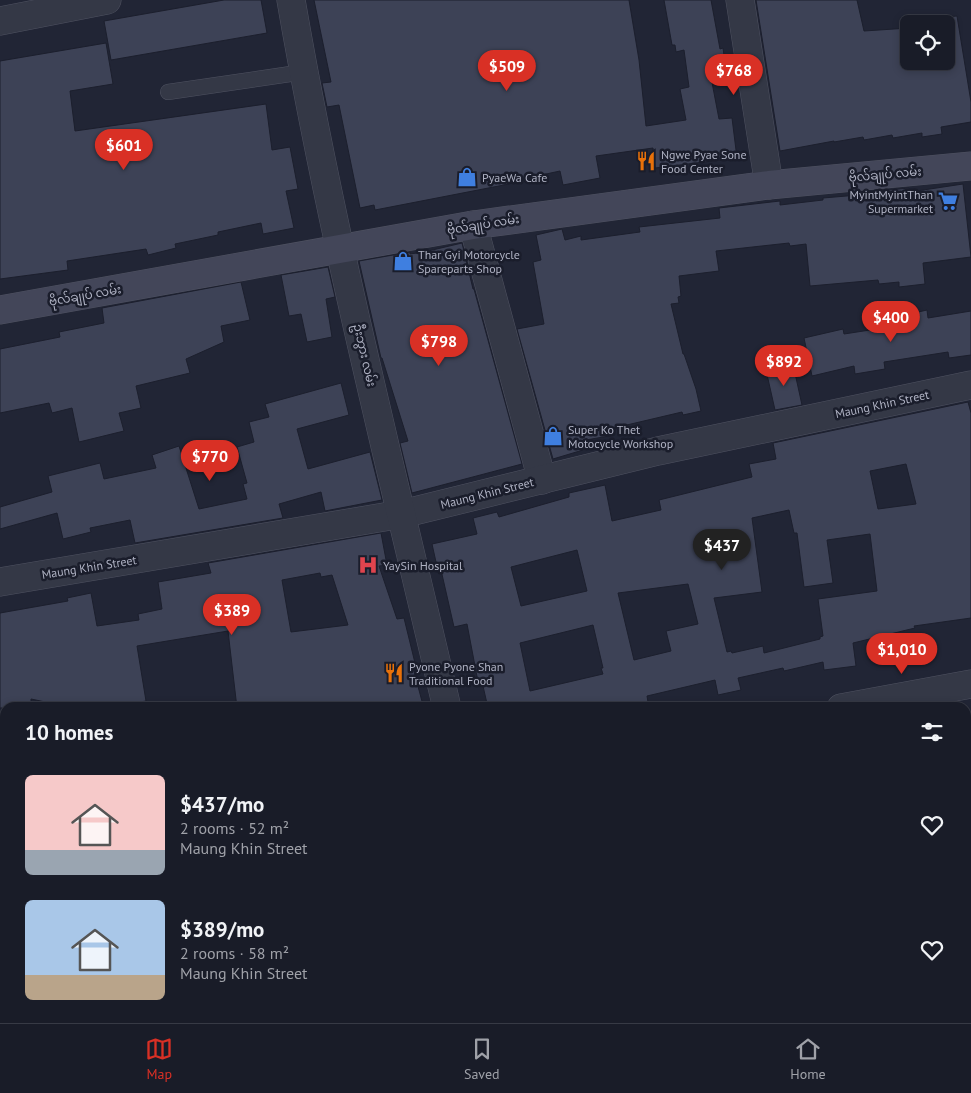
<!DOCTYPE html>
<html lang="en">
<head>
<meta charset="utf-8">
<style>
  :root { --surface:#191c28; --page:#262934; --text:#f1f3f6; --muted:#9fa1a8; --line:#373a45; --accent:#d93025 }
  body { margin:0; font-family:"PT Sans","Noto Sans Myanmar",sans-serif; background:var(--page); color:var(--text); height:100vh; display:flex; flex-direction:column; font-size:19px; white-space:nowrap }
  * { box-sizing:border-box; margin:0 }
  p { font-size:16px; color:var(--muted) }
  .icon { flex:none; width:28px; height:28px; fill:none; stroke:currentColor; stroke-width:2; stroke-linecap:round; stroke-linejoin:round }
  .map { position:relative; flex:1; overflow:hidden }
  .drawer { position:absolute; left:0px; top:702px; width:971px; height:321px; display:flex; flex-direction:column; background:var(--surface); border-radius:15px 15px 0 0; box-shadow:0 2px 8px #0003,0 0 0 1px var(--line) }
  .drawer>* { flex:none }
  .buttons { position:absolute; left:900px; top:15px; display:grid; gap:10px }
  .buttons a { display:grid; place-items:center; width:55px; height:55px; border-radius:8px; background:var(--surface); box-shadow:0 2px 8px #0003,0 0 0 1px var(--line); font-size:25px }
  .price { position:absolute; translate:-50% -42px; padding:0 11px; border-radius:18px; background:var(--accent); color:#fff; font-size:16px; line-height:32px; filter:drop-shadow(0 1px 2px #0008) }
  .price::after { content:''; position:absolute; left:50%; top:30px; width:15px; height:11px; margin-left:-8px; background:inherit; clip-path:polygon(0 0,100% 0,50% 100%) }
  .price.on { background:#222; color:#fff }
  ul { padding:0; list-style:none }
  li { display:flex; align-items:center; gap:15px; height:125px; padding:0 25px }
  li span { display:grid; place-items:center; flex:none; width:140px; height:100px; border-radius:8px; color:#555 }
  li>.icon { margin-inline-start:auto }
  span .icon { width:60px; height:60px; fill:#fffc; stroke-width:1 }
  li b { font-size:21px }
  h2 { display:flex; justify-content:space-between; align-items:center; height:60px; padding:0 25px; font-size:21px }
  .dock { display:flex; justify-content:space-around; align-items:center; height:70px; border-top:1px solid var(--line); background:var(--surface); font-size:14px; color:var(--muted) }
  .dock a { display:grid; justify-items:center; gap:2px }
  .dock .on { color:var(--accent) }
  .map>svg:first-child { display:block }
  .building { fill:#3d4256; stroke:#1c1f2d; fill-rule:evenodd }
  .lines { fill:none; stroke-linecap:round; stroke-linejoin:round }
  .service-casing { stroke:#4f5261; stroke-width:16 }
  .minor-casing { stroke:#4f5261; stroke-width:29 }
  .tertiary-casing { stroke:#4f5261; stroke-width:29 }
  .secondary-casing { stroke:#4f5261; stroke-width:29 }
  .service { stroke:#343846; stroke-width:15 }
  .minor { stroke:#343846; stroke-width:28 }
  .tertiary { stroke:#343846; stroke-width:28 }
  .secondary { stroke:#434659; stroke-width:28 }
  .labels { text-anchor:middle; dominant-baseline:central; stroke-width:5; stroke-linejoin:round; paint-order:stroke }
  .poi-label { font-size:12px; fill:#afb2c3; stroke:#1a1d2b; text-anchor:start }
  .street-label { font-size:12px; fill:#afb2c3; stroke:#1a1d2b }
</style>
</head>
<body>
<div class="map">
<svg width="971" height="1023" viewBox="0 0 971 1023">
  <rect width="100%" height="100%" fill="#212535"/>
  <g class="building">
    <path d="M224,0h37l6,33 -156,27 -7,-39z"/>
    <path d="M314,0h315l10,60 7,66 40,-6 -6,-31 9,-2 -5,-37 -8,2 -1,-7h-3l-8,-45h47l9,49 3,-1 3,22 -16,2 9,47 13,-1 5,40 -82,10 -2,-20 -57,8 4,22 -37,7 -3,-14 -51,11v2l-134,26 -1,-5 -14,3 -21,-103 -12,2 -5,-24 9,-1z"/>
    <path d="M756,0h101l7,31 45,-3v33h37v-44l11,-1 14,86v20l-30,5 1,7 -20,3v-4l-29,5 -1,-3 -28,5 -1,-3 -29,5v-1l-54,10z"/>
    <path d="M106,43l7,41 -43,7 5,40 191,-27 6,46 18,-3 8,42 -12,2 8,37 -31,6 -2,-11 -43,9v3l-43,9 1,4 -28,7 -2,-6 -79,12 1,9 -68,9v-218z"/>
    <path d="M963,184l8,73 -48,6 2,21 -26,3v-5l-20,2 -1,-4 -68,6 -4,-42 -16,2 -1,-3 -73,8 3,20 -40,5 2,20 -3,1 1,6 -8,1 12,50h1l12,35 5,22 -18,4 -1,-3 -68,16 1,7 -35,6 3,9 -30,9 -36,-130 27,-5 -11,-62 8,-2 -5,-25 26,-6 3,11 16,-4v4l59,-8 -1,-5 81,-9 -1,-10 61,-7v4l43,-5v-2l47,-4v-2l39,-4 1,4z"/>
    <path d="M462,243l11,46h1l48,175 -110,29 -12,-50 8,-2 -26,-83h-1l-22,-97 51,-9v2l14,-2z"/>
    <path d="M328,267l7,30 -9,2 6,38 -25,5 -6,-28 -12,2 -8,-41z"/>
    <path d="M241,282l9,38 -29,6 3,16 -38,17 4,14 -54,13 5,22 -22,5 5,18 -45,11 -7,-34 -20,5 -3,-10 -49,10v-64l60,-12 -1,-5 45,-9 -2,-15z"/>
    <path d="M927,310l1,8 43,-7v44l-22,3 -1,-6 -64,10 1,7 -30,5 -1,-8 -42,10 -8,-38 39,-9 1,5 39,-6 -1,-7 20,-2 -1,-3z"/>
    <path d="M793,364l9,41 -27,5 -9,-40z"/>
    <path d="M341,383l8,32 -52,14 11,40 62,-17 12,48 -57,11 -4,-19 -42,12 4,14 -148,25 -5,-23 -40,8 1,4 -28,7 -6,-26 -57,16v-22l52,-15 -4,-16 52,-13 4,16 52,-11 -4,-13 27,-9 20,63 48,-10 -4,-15 4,-1 -10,-36 17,-5 -5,-20 20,-5 -4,-13z"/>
    <path d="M968,402l3,11v205l-57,8 1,2 -62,15 3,23 -32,4 -1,-8 -39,9 -1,-3 -45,10 3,12 -23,5 -3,-15 -68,16 1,6 -23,6h-137l-5,-22 -4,1 -12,-63 -13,3 -13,-57 -3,1 -6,-27 45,-10 -4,-16 24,-6 2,5 70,-20v-4l36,-8 7,36 49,-11 -2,-10 93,-23 -3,-13 27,-5 -3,-16zM906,464l10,40 -38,5 -8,-38zM789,510l5,23h3l7,54 29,-4 -6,-43 43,-6 7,57 -59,8 5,37 -3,1v2l-56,14 -1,-7 -31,7 -1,-2 -4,1 -13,-54 48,-6 -10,-74zM577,550l10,41 -66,15 -10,-39zM688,584l10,40 -32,7 5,20 -37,9 -16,-67zM593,625l10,43h-2l2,6 -73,17 -10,-48z"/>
    <path d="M381,533l6,32 -8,1 18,53 7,-1 11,45 -3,1 11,41 -12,3h-174l-9,-77 -91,15 9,55 -41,7h-31l-43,-9v9h-31v-95l68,-12 -1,-3 24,-5 6,33 42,-6 -1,-6 24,-5 -4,-27 53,-9 -3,-10zM320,573l1,4 11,-2 16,50 -57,7 -9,-52z"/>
  </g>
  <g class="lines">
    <defs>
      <path id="service" d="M168,92l136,-20"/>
      <g id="minor">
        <path d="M740,0l29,185"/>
        <path d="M0,21l107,-21"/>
        <path d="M473,225l69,255"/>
        <path d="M0,582l402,-68 256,-63 313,-66"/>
        <path d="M841,708l130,-24"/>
        <path d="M0,850l5,-1"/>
        <path d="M966,1006l5,-2"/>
        <path d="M898,1023l16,-4"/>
      </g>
      <g id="tertiary">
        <path d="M291,0c41,238 101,472 156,708"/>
        <path d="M521,1019l2,4"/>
      </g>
      <path id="secondary" d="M0,310l473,-85 296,-40 202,-19"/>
    </defs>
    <use href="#service" class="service-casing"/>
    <use href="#minor" class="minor-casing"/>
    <use href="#tertiary" class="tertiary-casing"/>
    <use href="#secondary" class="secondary-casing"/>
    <use href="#service" class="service"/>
    <use href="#minor" class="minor"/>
    <use href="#tertiary" class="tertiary"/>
    <use href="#secondary" class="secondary"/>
  </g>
  <defs>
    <symbol id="restaurant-bare" viewBox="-9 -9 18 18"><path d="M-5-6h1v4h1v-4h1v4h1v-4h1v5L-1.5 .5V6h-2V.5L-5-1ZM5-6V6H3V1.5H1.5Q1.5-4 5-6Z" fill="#e8710a" stroke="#1a1d2b" stroke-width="2.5" paint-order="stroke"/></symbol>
    <symbol id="shop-bare" viewBox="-9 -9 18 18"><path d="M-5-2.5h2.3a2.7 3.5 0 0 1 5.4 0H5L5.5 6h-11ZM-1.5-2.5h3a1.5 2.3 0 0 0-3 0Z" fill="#3f7fe0" stroke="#1a1d2b" stroke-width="2.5" paint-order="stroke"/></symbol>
    <symbol id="supermarket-bare" viewBox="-9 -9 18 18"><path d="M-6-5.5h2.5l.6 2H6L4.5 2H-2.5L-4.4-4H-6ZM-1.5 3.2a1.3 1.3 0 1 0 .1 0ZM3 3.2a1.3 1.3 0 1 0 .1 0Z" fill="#3f7fe0" stroke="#1a1d2b" stroke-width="2.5" paint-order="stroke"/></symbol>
    <symbol id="hospital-bare" viewBox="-9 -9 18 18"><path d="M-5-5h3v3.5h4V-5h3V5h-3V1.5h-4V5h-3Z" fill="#e0444e" stroke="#1a1d2b" stroke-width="2.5" paint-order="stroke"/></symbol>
  </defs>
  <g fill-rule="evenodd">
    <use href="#restaurant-bare" x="632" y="147" width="28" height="28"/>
    <use href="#shop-bare" x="453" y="163" width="28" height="28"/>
    <use href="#supermarket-bare" x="934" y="187" width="28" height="28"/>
    <use href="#shop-bare" x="389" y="247" width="28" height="28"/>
    <use href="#shop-bare" x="539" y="422" width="28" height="28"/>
    <use href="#hospital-bare" x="354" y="551" width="28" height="28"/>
    <use href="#restaurant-bare" x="380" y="659" width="28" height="28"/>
  </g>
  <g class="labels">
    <g class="poi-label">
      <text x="661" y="154">Ngwe Pyae Sone<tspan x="661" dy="14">Food Center</tspan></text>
      <text x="482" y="177">PyaeWa Cafe</text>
      <text x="933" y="194" text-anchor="end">MyintMyintThan<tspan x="933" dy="14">Supermarket</tspan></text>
      <text x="418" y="254">Thar Gyi Motorcycle<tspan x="418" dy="14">Spareparts Shop</tspan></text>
      <text x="568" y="429">Super Ko Thet<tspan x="568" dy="14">Motocycle Workshop</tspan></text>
      <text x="383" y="565">YaySin Hospital</text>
      <text x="409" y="666">Pyone Pyone Shan<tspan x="409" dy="14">Traditional Food</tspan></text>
    </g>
    <g class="street-label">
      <text transform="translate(885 174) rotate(-5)">ဗိုလ်ချုပ် လမ်း</text>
      <text transform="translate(483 224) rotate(-9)">ဗိုလ်ချုပ် လမ်း</text>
      <text transform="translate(85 295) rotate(-10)">ဗိုလ်ချုပ် လမ်း</text>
      <text transform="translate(365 355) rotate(77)">ဦးဘွား လမ်း</text>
      <text transform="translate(882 404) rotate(-12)">Maung Khin Street</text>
      <text transform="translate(487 493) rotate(-14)">Maung Khin Street</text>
      <text transform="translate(89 567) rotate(-9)">Maung Khin Street</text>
    </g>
  </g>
</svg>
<div class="buttons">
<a><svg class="icon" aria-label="locate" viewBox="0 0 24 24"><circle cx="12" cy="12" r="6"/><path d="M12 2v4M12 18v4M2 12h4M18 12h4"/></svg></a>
</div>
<b class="price" style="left:507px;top:92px">$509</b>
<b class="price" style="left:734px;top:96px">$768</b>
<b class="price" style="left:124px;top:171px">$601</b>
<b class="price" style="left:891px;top:343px">$400</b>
<b class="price" style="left:439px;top:367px">$798</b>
<b class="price" style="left:784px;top:387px">$892</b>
<b class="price" style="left:210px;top:482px">$770</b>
<b class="price on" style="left:722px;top:571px">$437</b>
<b class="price" style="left:232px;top:636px">$389</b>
<b class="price" style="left:902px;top:675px">$1,010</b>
<section class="drawer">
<h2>10 homes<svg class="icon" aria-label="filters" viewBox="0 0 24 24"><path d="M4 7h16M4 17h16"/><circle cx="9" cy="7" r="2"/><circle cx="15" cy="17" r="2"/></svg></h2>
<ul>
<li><span style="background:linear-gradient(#f6c9c9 75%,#9aa5b1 0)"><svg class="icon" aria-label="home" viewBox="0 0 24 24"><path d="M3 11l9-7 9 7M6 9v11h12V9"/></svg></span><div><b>$437/mo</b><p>2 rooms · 52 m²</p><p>Maung Khin Street</p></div><svg class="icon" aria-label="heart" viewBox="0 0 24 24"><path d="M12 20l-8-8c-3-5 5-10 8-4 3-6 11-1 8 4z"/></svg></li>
<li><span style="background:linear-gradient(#a9c7e8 75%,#b9a48a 0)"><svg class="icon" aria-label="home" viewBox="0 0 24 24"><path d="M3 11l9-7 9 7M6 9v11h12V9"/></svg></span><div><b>$389/mo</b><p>2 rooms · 58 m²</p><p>Maung Khin Street</p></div><svg class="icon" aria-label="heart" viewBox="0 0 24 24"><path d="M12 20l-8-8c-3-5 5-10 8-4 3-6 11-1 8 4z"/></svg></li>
</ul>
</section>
</div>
<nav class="dock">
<a class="on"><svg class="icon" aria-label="map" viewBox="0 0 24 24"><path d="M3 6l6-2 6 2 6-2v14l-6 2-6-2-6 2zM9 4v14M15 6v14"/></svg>Map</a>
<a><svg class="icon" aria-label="saved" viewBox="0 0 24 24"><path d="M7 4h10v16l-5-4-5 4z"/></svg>Saved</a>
<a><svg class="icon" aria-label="home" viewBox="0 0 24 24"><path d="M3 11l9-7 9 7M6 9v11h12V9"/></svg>Home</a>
</nav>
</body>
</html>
